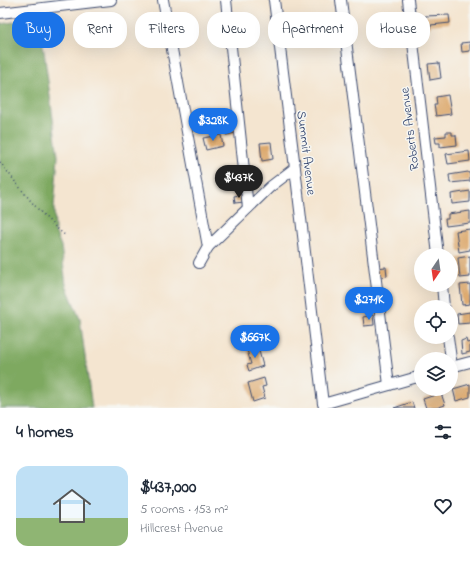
<!DOCTYPE html>
<html lang="en">
<head>
<meta charset="utf-8">
<style>
  :root { --surface:#fff; --page:#f2f2f3; --text:#1f2937; --muted:#747a83; --accent:#1a73e8 }
  body { margin:0; font-family:"Indie Flower",sans-serif; background:var(--page); color:var(--text); height:100vh; display:flex; flex-direction:column; font-size:15px; white-space:nowrap }
  * { box-sizing:border-box; margin:0 }
  p { font-size:13px; color:var(--muted) }
  .icon { flex:none; width:22px; height:22px; fill:none; stroke:currentColor; stroke-width:2; stroke-linecap:round; stroke-linejoin:round }
  .map { position:relative; height:408px; overflow:hidden }
  .sheet { display:flex; flex-direction:column; background:var(--surface); flex:1 }
  .sheet>* { flex:none }
  .guide { position:absolute; left:12px; top:12px; width:446px; height:36px; display:flex; gap:8px }
  .needle { width:26px; rotate:193deg }
  .buttons { position:absolute; left:414px; top:248px; display:grid; gap:8px }
  .buttons a { display:grid; place-items:center; width:44px; height:44px; border-radius:50%; background:var(--surface); box-shadow:0 4px 16px #0002; font-size:20px }
  .price { position:absolute; translate:-50% -34px; padding:0 9px; border-radius:14px; background:var(--accent); color:#fff; font-size:13px; line-height:26px; filter:drop-shadow(0 1px 2px #0008) }
  .price::after { content:''; position:absolute; left:50%; top:24px; width:12px; height:9px; margin-left:-6px; background:inherit; clip-path:polygon(0 0,100% 0,50% 100%) }
  .price.active { background:#222; color:#fff }
  ul { padding:0; list-style:none }
  li { display:flex; align-items:center; gap:12px; height:100px; padding:0 16px }
  li span { display:grid; place-items:center; flex:none; width:112px; height:80px; border-radius:12px; color:#555 }
  li>.icon { margin-inline-start:auto }
  span .icon { width:48px; height:48px; fill:#fffc; stroke-width:1 }
  li b { font-size:17px }
  h2 { display:flex; justify-content:space-between; align-items:center; height:48px; padding:0 16px; font-size:17px }
  .pill { padding:0 14px; border-radius:16px; background:var(--surface); box-shadow:0 4px 16px #0002; font-size:14px; line-height:36px }
  .pill.active { background:var(--accent); color:#fff }
  .map>svg:first-child { display:block }
  .forest { fill:#7ea961; stroke:#4c6c60 }
  .building { fill:#ddaa70 }
  .lines { fill:none; stroke-linecap:round; stroke-linejoin:round }
  .minor-casing { stroke:#3c4a6f; stroke-width:12 }
  .path { stroke:#3c4a6f; stroke-width:1.5; stroke-dasharray:1 3; stroke-linecap:butt }
  .minor { stroke:#fff; stroke-width:10 }
  .labels { text-anchor:middle; dominant-baseline:central; stroke-width:3; stroke-linejoin:round; paint-order:stroke }
  .street-label { font-size:13px; fill:#1b2f5e; stroke:#f6f6f2 }
</style>
</head>
<body>
<div class="map">
<svg width="470" height="408" viewBox="0 0 470 408">
  <rect width="100%" height="100%" fill="#f6f6f2"/>
  <filter id="ink" filterUnits="userSpaceOnUse"><feTurbulence type="fractalNoise" baseFrequency=".025" numOctaves="2"/><feDisplacementMap in="SourceGraphic" scale="8" xChannelSelector="R" yChannelSelector="G"/><feConvolveMatrix kernelMatrix="1 2 1 2 8 2 1 2 1" color-interpolation-filters="sRGB"/></filter>
  <filter id="wash" filterUnits="userSpaceOnUse"><feTurbulence type="fractalNoise" baseFrequency=".012" numOctaves="4" result="noise"/><feDisplacementMap in="SourceGraphic" scale="16" xChannelSelector="R" yChannelSelector="G"/><feGaussianBlur stdDeviation="0.9" result="paint"/><feColorMatrix in="noise" values="0 0 0 0 0 0 0 0 0 0 0 0 0 0 0 0 0 1.4 0 .05"/><feComposite in="paint" operator="in"/></filter>
  <g filter="url(#wash)">
    <rect width="100%" height="100%" fill="#f4e5d0"/>
    <path class="forest" d="M34,19l7,10 17,127 -4,52 1,23 6,15 5,39 14,34 12,89h-92v-384z"/>
    <g id="blocks">
      <g class="building">
        <path d="M449,15l1,8 -19,2v2l-5,1 -1,-12z"/>
        <path d="M470,42v9l-8,1 -1,-9z"/>
        <path d="M439,63l2,15 -11,2 -2,-16z"/>
        <path d="M448,95l3,19 -15,2 -2,-11h3l-1,-8z"/>
        <path d="M234,124l2,9 -10,2 -2,-9z"/>
        <path d="M446,132h6v3h4l1,10 -17,2v-4h-4l-1,-6 11,-1z"/>
        <path d="M221,135l2,11 -17,4 -3,-12z"/>
        <path d="M271,142l2,17 -11,2 -2,-18z"/>
        <path d="M469,151l1,10 -22,3 -2,-10z"/>
        <path d="M468,172l2,3v6l-20,2 -1,-8z"/>
        <path d="M470,191v11l-18,2 -1,-10z"/>
        <path d="M243,194l1,8 -9,1 -1,-7z"/>
        <path d="M470,211v12l-24,3 -1,-7h3v-5z"/>
        <path d="M470,229v21l-11,2 -3,-21z"/>
        <path d="M470,256v21l-10,1 -2,-20z"/>
        <path d="M386,267l1,9 -10,2 -1,-10z"/>
        <path d="M470,284v20l-8,1 -2,-20z"/>
        <path d="M470,312v11l-12,1 -1,-10z"/>
        <path d="M373,315l1,10 -10,1 -1,-9z"/>
        <path d="M466,339l1,4 3,-1v10l-8,2 -1,-13z"/>
        <path d="M258,347l5,19 -14,5 -2,-6 4,-1 -4,-14z"/>
        <path d="M264,378l2,8 -4,1 3,11 -12,4 -5,-19z"/>
        <path d="M470,384v13l-14,4 -3,-12z"/>
        <path d="M441,393l4,12 -9,3h-10l-3,-9z"/>
        <path d="M412,402l2,6h-20z"/>
      </g>
    </g>
  </g>
  <g filter="url(#ink)">
    <use href="#blocks" fill-opacity="0" stroke="#3c4a6f" stroke-width="1"/>
    <g class="lines">
      <defs>
        <g id="minor">
          <path d="M163,0l45,247 -9,16"/>
          <path d="M226,0l22,208"/>
          <path d="M274,0l21,168 28,236 98,-28"/>
          <path d="M341,0l48,385"/>
          <path d="M408,0l30,255"/>
          <path d="M0,13l111,-13"/>
          <path d="M208,247l62,-60 25,-19"/>
          <path d="M442,285l2,22"/>
          <path d="M448,337l3,22"/>
          <path d="M451,367l19,-5"/>
        </g>
      </defs>
      <use href="#minor" class="minor-casing"/>
      <path class="path" d="M0,162c20,26 41,54 66,74"/>
      <use href="#minor" class="minor"/>
    </g>
  </g>
  <g class="labels">
    <g class="street-label">
      <text transform="translate(410 129) rotate(-97)">Roberts Avenue</text>
      <text transform="translate(306 153) rotate(83)">Summit Avenue</text>
    </g>
  </g>
</svg>
<div class="buttons">
<a><svg class="needle" viewBox="-14 -14 28 28"><path d="M0-13l5 13h-10z" fill="#e53935"/><path d="M0 13l5-13h-10z" fill="#747a83"/></svg></a>
<a><svg class="icon" aria-label="locate" viewBox="0 0 24 24"><circle cx="12" cy="12" r="6"/><path d="M12 2v4M12 18v4M2 12h4M18 12h4"/></svg></a>
<a><svg class="icon" aria-label="layers" viewBox="0 0 24 24"><path d="M12 4l9 5-9 5-9-5zM3 14l9 5 9-5"/></svg></a>
</div>
<b class="price" style="left:213px;top:142px">$328K</b>
<b class="price active" style="left:239px;top:199px">$437K</b>
<b class="price" style="left:369px;top:321px">$271K</b>
<b class="price" style="left:255px;top:359px">$667K</b>
<div class="guide">
<a class="pill active">Buy</a>
<a class="pill">Rent</a>
<a class="pill">Filters</a>
<a class="pill">New</a>
<a class="pill">Apartment</a>
<a class="pill">House</a>
</div>
</div>
<section class="sheet">
<h2>4 homes<svg class="icon" aria-label="filters" viewBox="0 0 24 24"><path d="M4 7h16M4 17h16"/><circle cx="9" cy="7" r="2"/><circle cx="15" cy="17" r="2"/></svg></h2>
<ul>
<li><span style="background:linear-gradient(#bfe0f5 65%,#8fb573 0)"><svg class="icon" aria-label="home" viewBox="0 0 24 24"><path d="M3 11l9-7 9 7M6 9v11h12V9"/></svg></span><div><b>$437,000</b><p>5 rooms · 153 m²</p><p>Hillcrest Avenue</p></div><svg class="icon" aria-label="heart" viewBox="0 0 24 24"><path d="M12 20l-8-8c-3-5 5-10 8-4 3-6 11-1 8 4z"/></svg></li>
</ul>
</section>
</body>
</html>
